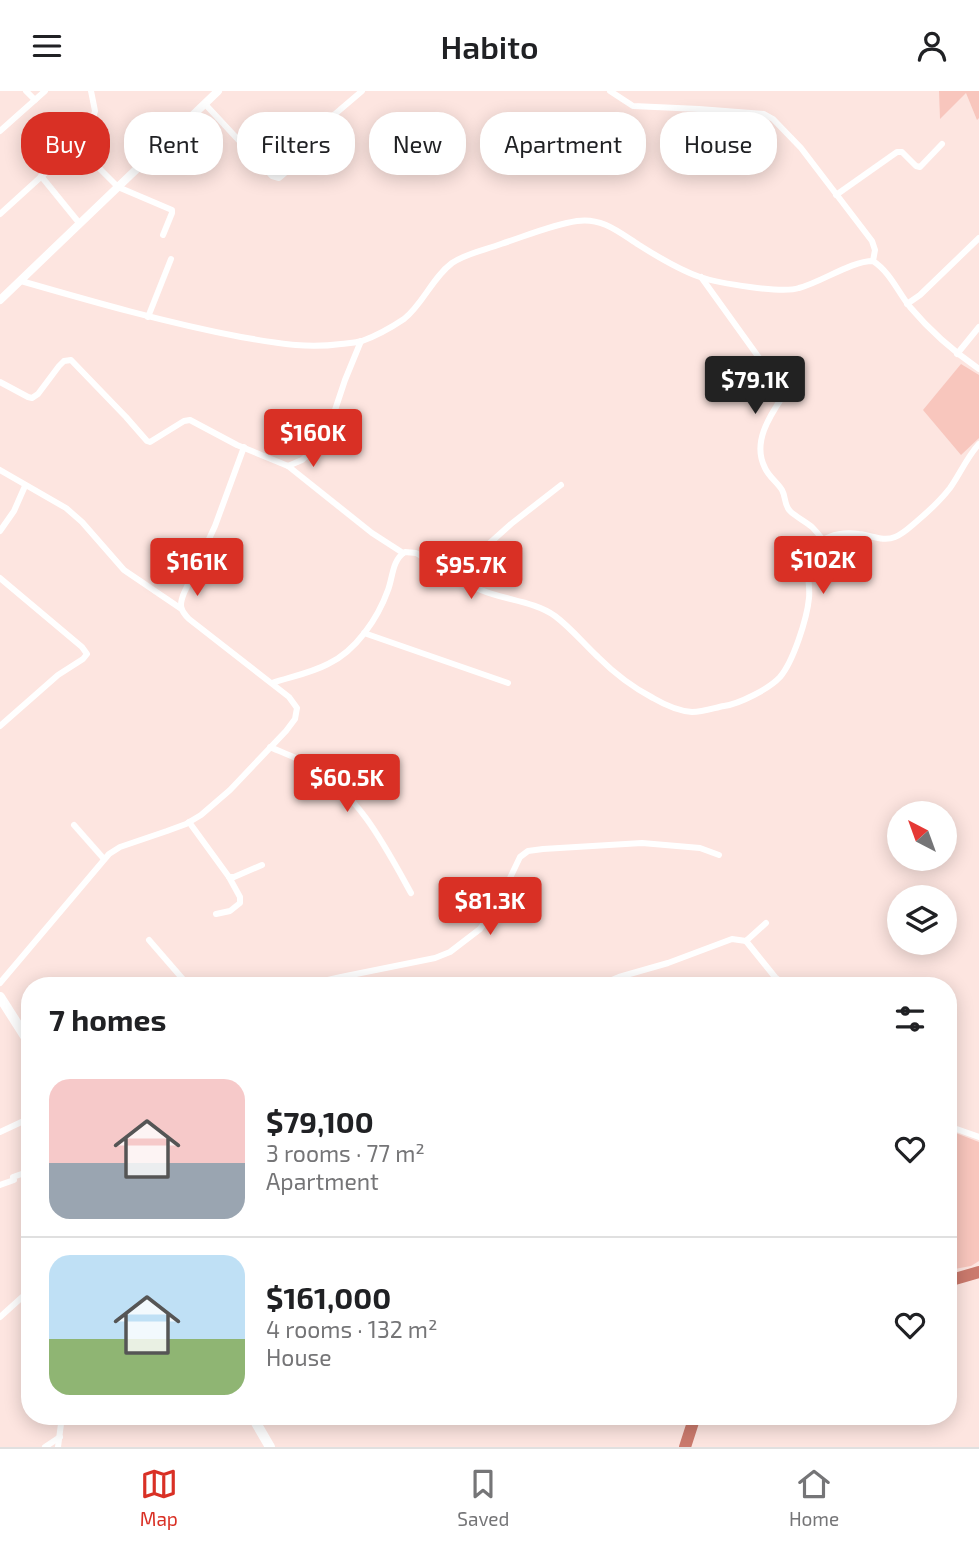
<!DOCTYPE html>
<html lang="en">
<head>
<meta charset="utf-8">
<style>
  :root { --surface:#fff; --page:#f2f2f2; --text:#202124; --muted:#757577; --line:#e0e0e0; --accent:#d93025 }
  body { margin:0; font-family:"Exo 2",sans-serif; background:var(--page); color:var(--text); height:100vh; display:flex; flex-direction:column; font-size:26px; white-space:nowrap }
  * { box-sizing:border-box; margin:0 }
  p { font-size:23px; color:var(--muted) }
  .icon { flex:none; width:38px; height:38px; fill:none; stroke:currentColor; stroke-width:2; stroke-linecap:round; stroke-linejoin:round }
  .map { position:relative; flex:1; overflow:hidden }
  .drawer { position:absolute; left:21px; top:886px; width:936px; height:448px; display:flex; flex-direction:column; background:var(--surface); border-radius:28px; box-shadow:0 4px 18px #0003 }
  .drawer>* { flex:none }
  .guide { position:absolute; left:21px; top:21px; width:938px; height:63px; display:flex; gap:14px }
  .needle { width:46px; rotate:319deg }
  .tools { position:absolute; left:887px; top:710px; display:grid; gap:14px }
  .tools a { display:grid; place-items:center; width:70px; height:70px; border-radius:50%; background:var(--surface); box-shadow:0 4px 18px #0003; font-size:35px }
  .price { position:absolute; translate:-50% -60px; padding:0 16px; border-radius:7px; background:var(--accent); color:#fff; font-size:23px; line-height:46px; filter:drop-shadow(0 2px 4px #0008) }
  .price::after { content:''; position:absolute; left:50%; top:42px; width:21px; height:16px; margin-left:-10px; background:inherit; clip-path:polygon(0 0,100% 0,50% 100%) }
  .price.active { background:#222; color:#fff }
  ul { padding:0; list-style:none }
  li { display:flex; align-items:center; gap:21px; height:175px; padding:0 28px }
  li+li { border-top:2px solid var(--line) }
  li span { display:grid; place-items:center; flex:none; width:196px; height:140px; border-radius:21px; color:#555 }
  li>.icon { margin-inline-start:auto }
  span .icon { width:84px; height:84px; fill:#fffc; stroke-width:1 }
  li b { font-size:30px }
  h2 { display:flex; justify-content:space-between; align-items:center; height:84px; padding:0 28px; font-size:30px }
  .pill { padding:0 24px; border-radius:28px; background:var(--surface); box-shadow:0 4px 18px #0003; font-size:24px; line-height:63px }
  .pill.active { background:var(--accent); color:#fff }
  header { display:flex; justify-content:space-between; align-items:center; height:91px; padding:0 28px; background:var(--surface); font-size:32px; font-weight:600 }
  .tab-bar { display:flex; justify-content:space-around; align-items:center; height:98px; border-top:2px solid var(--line); background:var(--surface); font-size:19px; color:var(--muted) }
  .tab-bar a { display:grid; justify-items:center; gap:4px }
  .tab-bar .active { color:var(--accent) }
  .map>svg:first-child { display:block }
  .green { fill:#f8c6bd }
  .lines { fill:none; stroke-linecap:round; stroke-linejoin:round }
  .river { stroke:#cb7a6d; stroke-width:12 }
  .minor { stroke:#fff; stroke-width:6 }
  .major { stroke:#fff; stroke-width:8 }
  .highway { stroke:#fff; stroke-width:10 }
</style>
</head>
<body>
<header><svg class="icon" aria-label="menu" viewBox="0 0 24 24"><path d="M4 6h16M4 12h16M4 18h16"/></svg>Habito<svg class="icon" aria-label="person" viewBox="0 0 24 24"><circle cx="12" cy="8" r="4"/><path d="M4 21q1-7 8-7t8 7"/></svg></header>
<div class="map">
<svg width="979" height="1356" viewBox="0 0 979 1356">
  <rect width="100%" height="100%" fill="#fde5e0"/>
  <g class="green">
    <path d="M939,0h40v27l-2,2 -11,-27 -26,26z"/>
    <path d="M961,273l18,11v63l-18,17 -38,-45z"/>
    <path d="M948,1039l31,12v119l-8,5 -22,4z"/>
  </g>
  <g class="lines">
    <g class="river">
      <path d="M948,1190l31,-9"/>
      <path d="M685,1356l10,-31"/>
    </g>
    <g class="minor">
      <path d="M26,0l9,9"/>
      <path d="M610,0l23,15 66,3 65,5 9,5 28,29 71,93 3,9 -2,11"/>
      <path d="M205,13l67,72 7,2 13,-11 29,-41 41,-35"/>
      <path d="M0,40l45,-40"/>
      <path d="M76,54l42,42 54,23v3l-9,22"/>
      <path d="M41,85l39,48"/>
      <path d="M836,104l61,-43h5l14,14 4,1 22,-23"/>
      <path d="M0,123l76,-69 14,-16 5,-18 -4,-20"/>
      <path d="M701,186l79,110 3,9c-14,21 -31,47 -18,72 4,9 12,14 17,22 4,7 2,15 8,21 6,6 15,10 22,16 4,4 8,9 11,13"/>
      <path d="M21,190c73,21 146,42 220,56 36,6 64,12 100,7 7,-1 14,-1 21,-3 14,-5 30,-14 42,-22 19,-15 28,-41 48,-56 15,-10 33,-13 49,-19 25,-8 50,-19 76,-23 25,-4 43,12 62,24 19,12 40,25 61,32 18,6 82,17 99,11 23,-6 52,-27 74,-27 17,11 25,31 37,46 21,25 43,44 69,62"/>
      <path d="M907,213l13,-9 59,-57"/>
      <path d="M148,226l23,-58"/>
      <path d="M957,263l22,-27"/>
      <path d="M0,291l28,15 4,1 6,-4 21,-28 5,-5 7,-1 55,57 21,24 3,1 34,-21 6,-1 47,25 51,21 14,-6 18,-16 12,-25 13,-39 16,-39"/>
      <path d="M288,375l84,67 31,20"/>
      <path d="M0,379l66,38 16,14 42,48 56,38"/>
      <path d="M0,440l14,-20 11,-25"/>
      <path d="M454,484l57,-51 50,-39"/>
      <path d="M0,487l82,69 5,7 -4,5 -25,16 -58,51"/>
      <path d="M364,542l144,50"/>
      <path d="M272,592c18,-6 39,-10 56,-19 28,-13 50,-46 60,-74 5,-13 4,-30 17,-38l11,1c21,12 42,27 65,37 23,10 53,11 74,26 16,12 29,28 43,41 16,16 34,30 55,41 12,7 25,13 39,14 11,0 22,-4 32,-6 15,-2 45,-17 56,-29 13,-15 27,-58 29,-79 2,-16 -7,-38 6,-51 11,-12 28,-15 44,-13 12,1 24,8 36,3 8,-3 15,-10 21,-15 13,-11 24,-21 34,-34 10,-14 17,-31 29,-44"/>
      <path d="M270,656c13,6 28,11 40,18 49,30 74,79 101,128"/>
      <path d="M189,731l40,55h5l28,-12"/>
      <path d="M74,734l30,34"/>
      <path d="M216,823l14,-3 10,-8v-6l-11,-20"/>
      <path d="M149,849l39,45"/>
      <path d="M746,850l29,36 10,8"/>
      <path d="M0,892l109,-129 11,-7 47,-16 19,-7 15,-9 29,-25 56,-59 9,-12 2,-11 -8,-11 -100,-78c-9,-9 -10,-14 -5,-26l31,-67 29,-79"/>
      <path d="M306,894l35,-8 94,-19 15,-6 30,-23 19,-28 21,-44 8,-6 15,-2 99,-6 58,5 19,7"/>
      <path d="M600,894l19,-8 49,-14 64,-24 14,2 20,-18"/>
      <path d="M948,1035l31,11"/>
      <path d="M0,1041l30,-14"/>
      <path d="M0,1094l14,-5 -1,-3 17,-6"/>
      <path d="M0,1226l30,-27"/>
      <path d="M45,1356l15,-10"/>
      <path d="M58,1356l4,-31"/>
    </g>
    <path class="major" d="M0,209l218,-209"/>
    <g class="highway">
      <path d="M0,906l30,47"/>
      <path d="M252,1325l18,31"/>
    </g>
  </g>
</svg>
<div class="tools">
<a><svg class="needle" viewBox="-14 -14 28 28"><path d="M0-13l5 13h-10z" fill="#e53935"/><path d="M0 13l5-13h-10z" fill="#757577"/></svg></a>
<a><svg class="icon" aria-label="layers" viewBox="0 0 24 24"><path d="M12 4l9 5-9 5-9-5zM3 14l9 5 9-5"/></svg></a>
</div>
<b class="price active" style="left:755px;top:325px">$79.1K</b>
<b class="price" style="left:313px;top:378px">$160K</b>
<b class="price" style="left:823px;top:505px">$102K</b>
<b class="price" style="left:197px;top:507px">$161K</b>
<b class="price" style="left:471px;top:510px">$95.7K</b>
<b class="price" style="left:347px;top:723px">$60.5K</b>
<b class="price" style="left:490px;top:846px">$81.3K</b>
<div class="guide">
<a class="pill active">Buy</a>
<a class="pill">Rent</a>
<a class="pill">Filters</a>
<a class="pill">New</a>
<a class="pill">Apartment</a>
<a class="pill">House</a>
</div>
<section class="drawer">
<h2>7 homes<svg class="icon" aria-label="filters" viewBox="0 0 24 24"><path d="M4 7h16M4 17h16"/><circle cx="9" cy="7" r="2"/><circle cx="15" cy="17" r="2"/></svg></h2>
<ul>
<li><span style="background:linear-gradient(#f6c9c9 60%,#9aa5b1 0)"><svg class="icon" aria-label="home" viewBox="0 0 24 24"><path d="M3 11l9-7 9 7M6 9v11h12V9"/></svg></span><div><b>$79,100</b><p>3 rooms · 77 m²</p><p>Apartment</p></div><svg class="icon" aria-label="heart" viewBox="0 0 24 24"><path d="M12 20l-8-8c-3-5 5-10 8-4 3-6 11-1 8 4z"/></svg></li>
<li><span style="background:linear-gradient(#bfe0f5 60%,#8fb573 0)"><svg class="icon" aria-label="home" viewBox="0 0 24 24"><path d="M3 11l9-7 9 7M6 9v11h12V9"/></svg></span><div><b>$161,000</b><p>4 rooms · 132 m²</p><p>House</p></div><svg class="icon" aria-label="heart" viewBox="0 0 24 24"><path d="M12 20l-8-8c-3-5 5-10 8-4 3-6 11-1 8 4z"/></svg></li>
</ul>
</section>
</div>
<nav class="tab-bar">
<a class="active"><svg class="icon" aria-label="map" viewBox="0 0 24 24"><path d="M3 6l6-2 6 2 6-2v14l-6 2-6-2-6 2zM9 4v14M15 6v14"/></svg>Map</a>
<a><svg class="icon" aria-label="saved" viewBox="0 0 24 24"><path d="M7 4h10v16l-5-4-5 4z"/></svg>Saved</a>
<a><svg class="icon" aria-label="home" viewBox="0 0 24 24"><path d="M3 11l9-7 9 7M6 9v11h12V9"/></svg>Home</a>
</nav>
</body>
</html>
